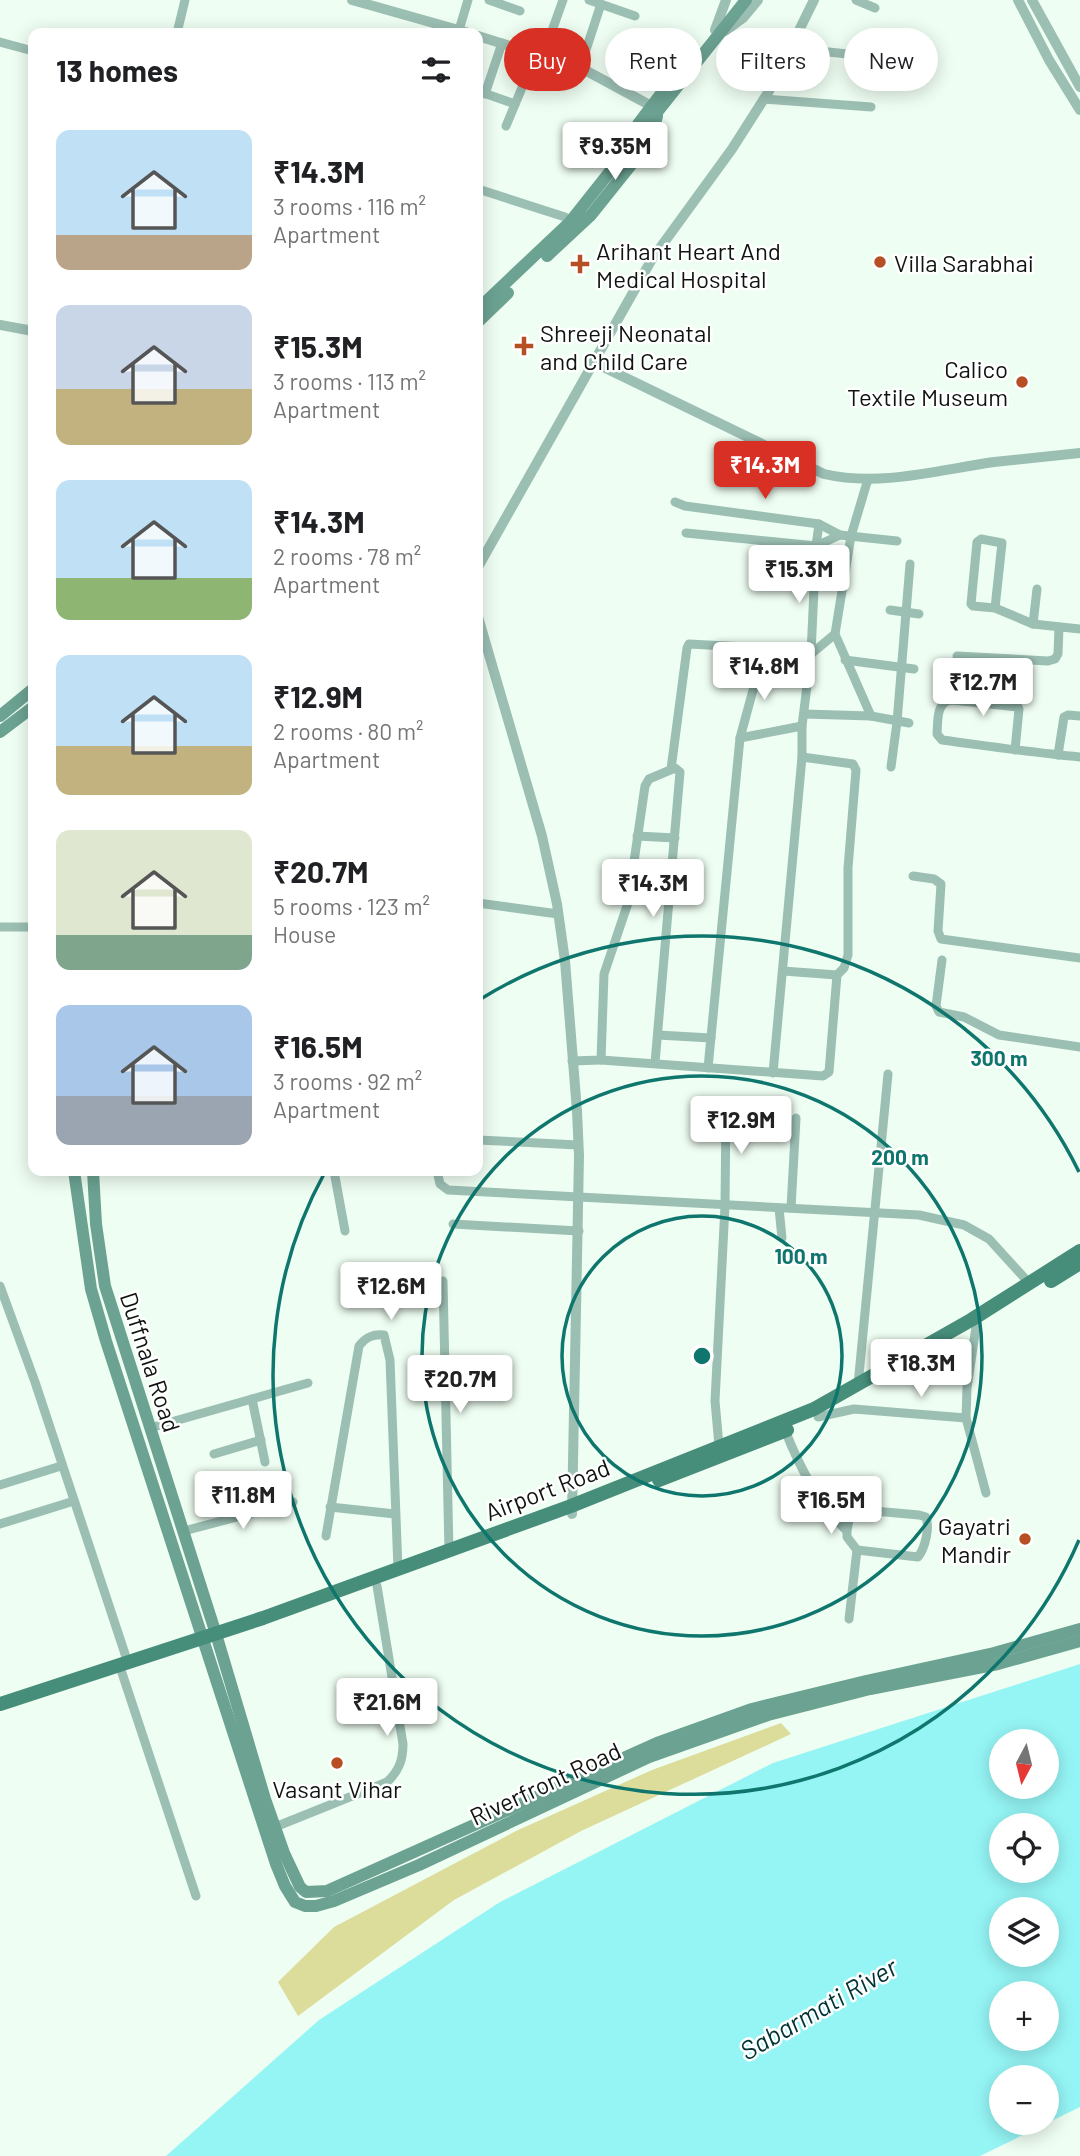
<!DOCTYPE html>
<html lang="en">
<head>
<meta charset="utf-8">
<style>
  :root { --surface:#fff; --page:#f6f6f6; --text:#202124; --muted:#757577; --accent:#d93025 }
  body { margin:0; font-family:Barlow,sans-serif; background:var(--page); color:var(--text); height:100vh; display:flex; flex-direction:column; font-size:26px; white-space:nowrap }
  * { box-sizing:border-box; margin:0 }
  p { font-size:23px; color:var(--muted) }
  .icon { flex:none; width:38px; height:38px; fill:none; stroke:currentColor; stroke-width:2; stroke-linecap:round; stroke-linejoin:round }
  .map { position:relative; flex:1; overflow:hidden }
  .drawer { position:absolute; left:28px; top:28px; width:455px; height:1148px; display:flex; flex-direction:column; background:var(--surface); border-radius:14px; box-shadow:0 4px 18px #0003 }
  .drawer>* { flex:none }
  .banner { position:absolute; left:504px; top:28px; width:471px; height:63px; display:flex; gap:14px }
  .needle { width:46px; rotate:187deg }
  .fabs { position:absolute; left:989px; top:1729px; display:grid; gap:14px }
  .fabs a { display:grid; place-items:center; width:70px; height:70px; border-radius:50%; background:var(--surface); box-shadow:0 4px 18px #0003; font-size:35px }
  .price { position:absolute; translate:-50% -60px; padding:0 16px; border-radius:7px; background:#fff; color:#222; font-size:23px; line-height:46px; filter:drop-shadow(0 2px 4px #0008) }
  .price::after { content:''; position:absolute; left:50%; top:42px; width:21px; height:16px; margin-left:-10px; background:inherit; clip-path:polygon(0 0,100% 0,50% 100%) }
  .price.on { background:var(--accent); color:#fff }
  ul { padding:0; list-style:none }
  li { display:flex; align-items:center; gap:21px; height:175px; padding:0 28px }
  li span { display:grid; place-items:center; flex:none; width:196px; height:140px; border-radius:14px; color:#555 }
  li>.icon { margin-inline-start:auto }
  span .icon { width:84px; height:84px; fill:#fffc; stroke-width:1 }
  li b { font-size:30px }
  h2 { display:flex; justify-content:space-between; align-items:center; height:84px; padding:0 28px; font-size:30px }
  .chip { padding:0 24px; border-radius:32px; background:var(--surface); box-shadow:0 4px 18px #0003; font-size:24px; line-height:63px }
  .chip.on { background:var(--accent); color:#fff }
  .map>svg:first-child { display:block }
  .green { fill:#dcdc9b }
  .water { fill:#95f5f5; fill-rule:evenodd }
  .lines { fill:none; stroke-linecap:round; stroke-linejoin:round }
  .minor { stroke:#9cbfb4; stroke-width:9 }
  .tertiary { stroke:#9cbfb4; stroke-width:10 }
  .secondary { stroke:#6ca292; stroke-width:12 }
  .primary { stroke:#468d7a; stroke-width:14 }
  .ring { fill:none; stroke:#0f766e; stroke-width:3.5 }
  .poi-dot { fill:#b65024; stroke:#fff; stroke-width:2.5 }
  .labels { text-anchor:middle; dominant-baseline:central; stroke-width:5; stroke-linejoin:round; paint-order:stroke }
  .poi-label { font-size:24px; fill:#0f1410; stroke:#fff; text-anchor:start }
  .street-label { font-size:24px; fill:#0f1410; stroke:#fff }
  .water-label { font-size:26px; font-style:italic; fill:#023334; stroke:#fff }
  .centre { fill:#0f766e; stroke:#fff; stroke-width:3.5 }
  .ring-label { font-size:21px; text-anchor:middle; font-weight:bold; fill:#0f766e; stroke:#fff; stroke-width:5; stroke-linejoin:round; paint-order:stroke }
</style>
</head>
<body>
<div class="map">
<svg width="1080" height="2156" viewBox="0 0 1080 2156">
  <rect width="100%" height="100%" fill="#effef2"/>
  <path class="green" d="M781,1723l10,11 -210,97 -127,69 -156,116 -20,-34 56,-55 182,-96 136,-61z"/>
  <path class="water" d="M1080,1664v443l-100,49h-814l153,-136 181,-118 273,-139zM1001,1741h45v46h-45zM1001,1825h45v46h-45zM1001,1909h45v46h-45zM1001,1993h45v46h-45zM1001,2077h45v46h-45z"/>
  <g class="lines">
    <g class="minor">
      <path d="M489,0l31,11"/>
      <path d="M589,0l46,16"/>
      <path d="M856,0l19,8"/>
      <path d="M459,30l9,-30"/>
      <path d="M177,33l8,-33"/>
      <path d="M0,42l33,9"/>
      <path d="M790,48l77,8"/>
      <path d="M543,56l20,-56"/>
      <path d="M580,68l21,-64"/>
      <path d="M478,91l37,13"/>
      <path d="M485,94l17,-51"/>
      <path d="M764,99l107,8"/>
      <path d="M506,126l30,-72"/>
      <path d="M478,189l87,28"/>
      <path d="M868,479l-17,57 -16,98 36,82"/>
      <path d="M675,502l10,4 134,18 21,11"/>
      <path d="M686,533l130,13 3,-22"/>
      <path d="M995,608l7,-65 -21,-4 -4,3 -6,62 2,2 22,2 38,16 47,5"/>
      <path d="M890,610l29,4"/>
      <path d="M1033,624l4,-35"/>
      <path d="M957,656l91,5 7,-2 3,-5 1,-27"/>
      <path d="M845,660l69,9"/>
      <path d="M804,714l67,2 38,7"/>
      <path d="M740,738l62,-12"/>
      <path d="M1015,750l4,-41 -1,-2 -66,-7c-16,1 -14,21 -15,34l5,6c46,6 92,13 138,17"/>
      <path d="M1058,755l6,-38 4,-2 12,1"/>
      <path d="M891,767l6,-45 13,-158"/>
      <path d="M671,769l16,-121 2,-4 57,3 16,10 49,-3 24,-20"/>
      <path d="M637,836l38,2"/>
      <path d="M913,876l21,3 7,5 -3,47 3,8 139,19"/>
      <path d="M630,890l40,5"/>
      <path d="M478,903l80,11"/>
      <path d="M0,927h33"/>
      <path d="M942,960l-6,46 3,6 25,5 35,18 81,12"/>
      <path d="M783,971l54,4"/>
      <path d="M658,1035l53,3"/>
      <path d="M601,1060l222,16 6,-4 8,-97 7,-7 4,-13v-87l8,-98 -3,-6 -51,-7"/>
      <path d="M572,1061l29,-1 3,-86 24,-71 17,-117 4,-7 26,-11 5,4 -25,291"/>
      <path d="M708,1068l32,-330 22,-81"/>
      <path d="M773,1073l29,-316v-31l9,-72 5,-108 24,-11 57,6"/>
      <path d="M478,1140l100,5"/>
      <path d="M334,1171l11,60"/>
      <path d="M437,1171l3,13 8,6 471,25 45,10 25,14 41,45"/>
      <path d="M779,1208l3,30"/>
      <path d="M791,1208l5,-90"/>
      <path d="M453,1224l126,7"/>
      <path d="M443,1281l6,270"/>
      <path d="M0,1286l35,96 93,281"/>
      <path d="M858,1385l30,-311"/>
      <path d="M252,1399l13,63"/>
      <path d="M818,1417l36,-8 112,9 1,-30 9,-61"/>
      <path d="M966,1418l20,75"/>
      <path d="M150,1428l158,-45"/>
      <path d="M785,1430c14,36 33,74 62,101l3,-17 13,-4 56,5 7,2c4,11 -1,31 -8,40l-61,-7 -10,-13v-6"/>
      <path d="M719,1446l-4,-45 10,-195 1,-100"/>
      <path d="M214,1454l47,-14"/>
      <path d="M0,1485l61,-19"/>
      <path d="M330,1507l65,7"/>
      <path d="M0,1524l74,-23"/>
      <path d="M184,1531l109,-29"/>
      <path d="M326,1536l33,-190c7,-9 14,-12 25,-11l6,25 8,209"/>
      <path d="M849,1619l8,-69"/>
      <path d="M122,1673l74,223"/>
      <path d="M275,1827l112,-45c12,-11 16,-22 16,-38l-26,-158"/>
    </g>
    <g class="tertiary">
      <path d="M352,0l117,33"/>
      <path d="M1018,0l31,60 31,50"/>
      <path d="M1032,0l48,87"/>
      <path d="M715,30l11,-30"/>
      <path d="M725,31l18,-13 15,-18"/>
      <path d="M478,36l105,33 74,40"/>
      <path d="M0,325l33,6"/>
      <path d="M593,362l231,112c56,13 114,-4 170,-12 29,-3 58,-6 86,-9"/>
      <path d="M478,567l174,-308 80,-110 37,-58 45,-91"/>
      <path d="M478,617l64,219 15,68 8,57 12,150 2,45 -7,358"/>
    </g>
    <g class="secondary">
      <path d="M638,124l25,-33"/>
      <path d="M547,256l44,-41 60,-75 6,-24"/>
      <path d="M478,309l92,-87 176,-222"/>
      <path d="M478,322l30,-29"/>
      <path d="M0,716l33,-27"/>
      <path d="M0,732l33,-25"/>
      <path d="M74,1171l17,118 15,52 170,523 9,22 10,16 10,4h11l18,-5 85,-36 230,-108 119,-42 102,-26 128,-25 82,-23"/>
      <path d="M93,1171l3,53 9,62 111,348 49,165 19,54 16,34 6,5 21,-1 330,-148 95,-34 114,-28 128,-28 86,-24"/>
    </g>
    <g class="primary">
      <path d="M1051,1281l29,-18"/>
      <path d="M659,1480l128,-50"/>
      <path d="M0,1704l263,-86 308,-112 243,-97 157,-89 109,-69"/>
    </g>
  </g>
  <g class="ring">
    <circle cx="702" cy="1356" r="140"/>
    <circle cx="702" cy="1356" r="280"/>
    <path d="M1079 1540A420 420 0 1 1 325 1172M479 1000A420 420 0 0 1 1079 1172"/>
  </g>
  <g class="poi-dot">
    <circle cx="880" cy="262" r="7"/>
    <path d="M576.5 253.5h7v7h7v7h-7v7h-7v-7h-7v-7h7z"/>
    <path d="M520.5 335.5h7v7h7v7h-7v7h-7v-7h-7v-7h7z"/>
    <circle cx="1022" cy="382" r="7"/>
    <circle cx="1025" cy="1539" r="7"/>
    <circle cx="337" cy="1763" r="7"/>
  </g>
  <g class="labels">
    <g class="poi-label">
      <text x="596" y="250">Arihant Heart And<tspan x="596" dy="28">Medical Hospital</tspan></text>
      <text x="894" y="262">Villa Sarabhai</text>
      <text x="540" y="332">Shreeji Neonatal<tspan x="540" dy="28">and Child Care</tspan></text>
      <text x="1008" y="368" text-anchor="end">Calico<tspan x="1008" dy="28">Textile Museum</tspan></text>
      <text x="1011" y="1525" text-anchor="end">Gayatri<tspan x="1011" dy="28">Mandir</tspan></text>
      <text x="337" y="1788" text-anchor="middle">Vasant Vihar</text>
    </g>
    <g class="street-label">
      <text transform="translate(151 1362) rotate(72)">Duffnala Road</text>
      <text transform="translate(547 1489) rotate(-21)">Airport Road</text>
      <text transform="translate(545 1783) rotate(-25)">Riverfront Road</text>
    </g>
    <g class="water-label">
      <text transform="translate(818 2008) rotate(-30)">Sabarmati River</text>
    </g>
  </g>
  <circle cx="702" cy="1356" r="10" class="centre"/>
  <g class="ring-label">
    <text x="999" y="1066">300 m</text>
    <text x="900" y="1165">200 m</text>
    <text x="801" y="1264">100 m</text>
  </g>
</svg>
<div class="fabs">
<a><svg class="needle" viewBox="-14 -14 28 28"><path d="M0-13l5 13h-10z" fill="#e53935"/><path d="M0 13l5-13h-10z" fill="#757577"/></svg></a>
<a><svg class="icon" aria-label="locate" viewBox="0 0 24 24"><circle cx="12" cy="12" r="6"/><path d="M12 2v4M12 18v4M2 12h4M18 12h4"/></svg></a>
<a><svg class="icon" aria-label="layers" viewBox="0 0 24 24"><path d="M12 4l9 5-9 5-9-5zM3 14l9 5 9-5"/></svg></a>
<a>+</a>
<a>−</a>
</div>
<b class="price" style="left:615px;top:182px">₹9.35M</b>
<b class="price on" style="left:765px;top:501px">₹14.3M</b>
<b class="price" style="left:799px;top:605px">₹15.3M</b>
<b class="price" style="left:764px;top:702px">₹14.8M</b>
<b class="price" style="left:983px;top:718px">₹12.7M</b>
<b class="price" style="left:653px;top:919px">₹14.3M</b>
<b class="price" style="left:741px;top:1156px">₹12.9M</b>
<b class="price" style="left:391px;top:1322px">₹12.6M</b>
<b class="price" style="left:921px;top:1399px">₹18.3M</b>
<b class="price" style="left:460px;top:1415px">₹20.7M</b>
<b class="price" style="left:243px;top:1531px">₹11.8M</b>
<b class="price" style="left:831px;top:1536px">₹16.5M</b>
<b class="price" style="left:387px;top:1738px">₹21.6M</b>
<div class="banner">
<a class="chip on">Buy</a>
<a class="chip">Rent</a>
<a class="chip">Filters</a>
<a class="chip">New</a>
</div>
<section class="drawer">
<h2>13 homes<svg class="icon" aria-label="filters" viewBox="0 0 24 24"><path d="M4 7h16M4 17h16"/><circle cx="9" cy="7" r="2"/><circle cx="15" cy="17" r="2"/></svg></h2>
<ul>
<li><span style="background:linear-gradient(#bfe0f5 75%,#b9a48a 0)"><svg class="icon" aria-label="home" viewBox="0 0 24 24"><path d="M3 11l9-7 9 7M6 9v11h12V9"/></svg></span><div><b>₹14.3M</b><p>3 rooms · 116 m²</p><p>Apartment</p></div></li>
<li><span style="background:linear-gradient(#c9d6e8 60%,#c2b280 0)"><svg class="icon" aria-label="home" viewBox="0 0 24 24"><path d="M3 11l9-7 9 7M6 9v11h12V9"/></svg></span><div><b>₹15.3M</b><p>3 rooms · 113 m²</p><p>Apartment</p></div></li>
<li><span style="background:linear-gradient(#bfe0f5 70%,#8fb573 0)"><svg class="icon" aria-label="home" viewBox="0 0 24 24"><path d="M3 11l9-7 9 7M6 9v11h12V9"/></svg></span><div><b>₹14.3M</b><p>2 rooms · 78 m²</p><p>Apartment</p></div></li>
<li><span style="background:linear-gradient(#bfe0f5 65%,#c2b280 0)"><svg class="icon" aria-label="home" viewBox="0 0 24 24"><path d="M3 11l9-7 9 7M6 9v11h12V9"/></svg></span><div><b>₹12.9M</b><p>2 rooms · 80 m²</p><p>Apartment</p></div></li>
<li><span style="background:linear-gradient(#dfe7d0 75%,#7fa58c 0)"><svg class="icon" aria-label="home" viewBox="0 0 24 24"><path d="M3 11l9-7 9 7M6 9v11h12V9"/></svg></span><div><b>₹20.7M</b><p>5 rooms · 123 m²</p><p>House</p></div></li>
<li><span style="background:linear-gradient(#a9c7e8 65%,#9aa5b1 0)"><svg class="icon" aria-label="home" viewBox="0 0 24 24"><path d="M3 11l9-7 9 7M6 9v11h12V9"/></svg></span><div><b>₹16.5M</b><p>3 rooms · 92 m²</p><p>Apartment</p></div></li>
</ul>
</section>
</div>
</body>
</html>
